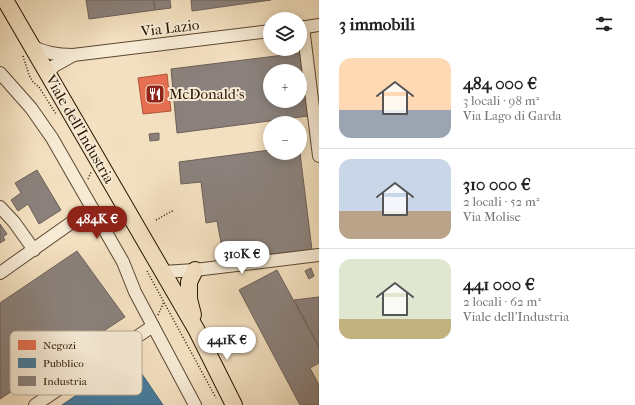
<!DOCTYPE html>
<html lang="it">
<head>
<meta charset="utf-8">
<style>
  :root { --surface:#fff; --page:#f2f2f2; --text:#222; --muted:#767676; --line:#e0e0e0; --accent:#8f2418 }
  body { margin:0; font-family:"IM FELL French Canon",serif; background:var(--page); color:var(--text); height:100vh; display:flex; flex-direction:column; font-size:15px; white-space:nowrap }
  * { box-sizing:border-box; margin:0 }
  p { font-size:13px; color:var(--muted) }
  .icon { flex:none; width:22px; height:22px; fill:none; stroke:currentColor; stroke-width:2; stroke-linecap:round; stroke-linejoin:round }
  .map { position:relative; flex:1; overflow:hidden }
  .drawer { display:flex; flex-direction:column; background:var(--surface); width:316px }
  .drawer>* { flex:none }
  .controls { position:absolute; left:263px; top:12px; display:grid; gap:8px }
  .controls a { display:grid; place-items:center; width:44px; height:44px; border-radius:50%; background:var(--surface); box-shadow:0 2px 10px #0003; font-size:20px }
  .price { position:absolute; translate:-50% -34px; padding:0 9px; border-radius:14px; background:#fff; color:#222; font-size:13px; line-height:26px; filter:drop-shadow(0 1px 2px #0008) }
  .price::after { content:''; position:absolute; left:50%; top:24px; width:12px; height:9px; margin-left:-6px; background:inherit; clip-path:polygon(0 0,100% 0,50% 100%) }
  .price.selected { background:var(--accent); color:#fff }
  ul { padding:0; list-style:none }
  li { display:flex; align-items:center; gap:12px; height:100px; padding:0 20px }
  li+li { border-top:1px solid var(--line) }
  li span { display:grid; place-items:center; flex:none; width:112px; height:80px; border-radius:12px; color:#555 }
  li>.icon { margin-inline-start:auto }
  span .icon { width:48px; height:48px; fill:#fffc; stroke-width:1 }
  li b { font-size:17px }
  h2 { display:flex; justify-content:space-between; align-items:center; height:48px; padding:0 20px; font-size:17px }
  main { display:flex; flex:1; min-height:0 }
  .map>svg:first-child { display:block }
  .shops { fill:#e76f51; stroke:#ae5439 }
  .public { fill:#457b9d; stroke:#3c5c6e }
  .industry { fill:#8a817c; stroke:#6d6057; fill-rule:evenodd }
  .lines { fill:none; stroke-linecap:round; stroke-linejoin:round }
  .minor-casing { stroke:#5b4730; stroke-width:14 }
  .major-casing { stroke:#281400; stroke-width:18 }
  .path { stroke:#281400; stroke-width:1.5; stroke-dasharray:1 2; stroke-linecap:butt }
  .minor { stroke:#f7ebd6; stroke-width:12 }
  .major { stroke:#f3e0c0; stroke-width:16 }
  .labels { text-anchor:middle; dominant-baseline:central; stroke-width:4; stroke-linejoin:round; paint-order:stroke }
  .street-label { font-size:15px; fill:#281400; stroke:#f7ebd6 }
  .poi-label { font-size:15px; fill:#281400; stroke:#f7ebd6; text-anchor:start }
  .key { fill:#f7ebd6; stroke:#b9aa96; stroke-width:1 }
  .key-label { font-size:11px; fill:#281400 }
</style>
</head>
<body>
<main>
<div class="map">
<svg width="319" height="405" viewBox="0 0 319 405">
  <rect width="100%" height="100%" fill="#f3e0c0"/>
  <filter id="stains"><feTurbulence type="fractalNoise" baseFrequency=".005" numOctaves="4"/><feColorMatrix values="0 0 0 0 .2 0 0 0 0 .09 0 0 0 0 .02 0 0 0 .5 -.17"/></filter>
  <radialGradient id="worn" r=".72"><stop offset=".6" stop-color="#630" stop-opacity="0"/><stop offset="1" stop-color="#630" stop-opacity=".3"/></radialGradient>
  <path class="shops" d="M167,74l4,37 -28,3 -5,-36z"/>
  <path class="public" d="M131,358l32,47h-101z"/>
  <g class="industry">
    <path d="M86,0h67l2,10 -66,9z"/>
    <path d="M154,0h16l1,8 -16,2z"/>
    <path d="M191,0h80l-79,11z"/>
    <path d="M300,53l8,63 -131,17 -6,-64zM270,71h30v30h-30z"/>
    <path d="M159,133v7l-9,1 -1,-7z"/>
    <path d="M270,150v3h30l12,97 -88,9 -7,-38 -11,2 -5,-41 -20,2 -2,-22z"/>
    <path d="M37,170l24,40 -22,14 -11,-20 -10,7 -7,-11 10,-7 -6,-10z"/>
    <path d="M0,224l7,10 -4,3 2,3 -5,3z"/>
    <path d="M77,251l48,66 -125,82v-96z"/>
    <path d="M311,268l3,8 -5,3 -4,-8z"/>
    <path d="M277,270l42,77v16l-9,5 9,17v20h-19l-61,-115z"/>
    <path d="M319,297v50l-25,-47z"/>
  </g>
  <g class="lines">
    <defs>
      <g id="minor">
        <path d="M303,27l16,129"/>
        <path d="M300,28l19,-3"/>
        <path d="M32,46c12,7 27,9 41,9l197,-24"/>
        <path d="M0,73l31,35 21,30 71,124 12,30 60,113"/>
        <path d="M47,74l7,-8 18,-10"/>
        <path d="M0,207l14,15 20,28"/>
        <path d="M163,272l32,-2 124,-15"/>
        <path d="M0,273l92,-65"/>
        <path d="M35,405l118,-79"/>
      </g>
      <g id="major">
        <path d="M5,0l191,329 38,76"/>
        <path d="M193,315l-4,-16v-17l6,-12"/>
      </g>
    </defs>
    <use href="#minor" class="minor-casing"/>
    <use href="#major" class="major-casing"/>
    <g class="path">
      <path d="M23,56l6,19 4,7 6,5 17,27"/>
      <path d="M88,179l3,-7"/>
      <path d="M156,220l18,-10"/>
      <path d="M147,271l69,127"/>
      <path d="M158,315l6,-13"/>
    </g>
    <use href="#minor" class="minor"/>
    <use href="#major" class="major"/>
  </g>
  <defs>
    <symbol id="restaurant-square" viewBox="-11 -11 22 22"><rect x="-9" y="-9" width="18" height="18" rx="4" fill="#8f2418" stroke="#f7ebd6"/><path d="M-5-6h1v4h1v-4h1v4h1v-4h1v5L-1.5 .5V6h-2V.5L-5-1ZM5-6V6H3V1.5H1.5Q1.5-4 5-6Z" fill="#fff"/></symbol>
  </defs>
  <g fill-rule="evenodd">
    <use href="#restaurant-square" x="144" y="83" width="22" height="22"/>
  </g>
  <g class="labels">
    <g class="street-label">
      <text transform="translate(170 28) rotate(-7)">Via Lazio</text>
      <text transform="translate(80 129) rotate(60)">Viale dell'Industria</text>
    </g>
    <g class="poi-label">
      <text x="169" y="94">McDonald's</text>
    </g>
  </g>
  <rect x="10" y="331" width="132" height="64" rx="6" class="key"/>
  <rect x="18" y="340" width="18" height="10" fill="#e76f51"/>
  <rect x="18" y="358" width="18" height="10" fill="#457b9d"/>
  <rect x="18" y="376" width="18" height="10" fill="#8a817c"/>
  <g class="key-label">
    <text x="43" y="349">Negozi</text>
    <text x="43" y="367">Pubblico</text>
    <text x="43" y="385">Industria</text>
  </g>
  <rect width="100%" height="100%" filter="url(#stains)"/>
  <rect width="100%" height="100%" fill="url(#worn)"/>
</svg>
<div class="controls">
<a><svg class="icon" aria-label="layers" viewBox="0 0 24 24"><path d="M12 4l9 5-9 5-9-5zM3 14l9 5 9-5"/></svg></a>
<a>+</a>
<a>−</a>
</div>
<b class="price selected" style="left:97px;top:240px">484K €</b>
<b class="price" style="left:242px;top:275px">310K €</b>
<b class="price" style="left:227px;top:361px">441K €</b>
</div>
<section class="drawer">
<h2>3 immobili<svg class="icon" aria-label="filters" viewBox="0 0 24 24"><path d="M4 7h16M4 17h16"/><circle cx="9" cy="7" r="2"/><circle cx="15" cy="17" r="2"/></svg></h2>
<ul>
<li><span style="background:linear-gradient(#ffd9b3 65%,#9aa5b1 0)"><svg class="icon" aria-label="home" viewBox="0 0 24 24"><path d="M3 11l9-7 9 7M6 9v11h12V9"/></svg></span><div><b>484 000 €</b><p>3 locali · 98 m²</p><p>Via Lago di Garda</p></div></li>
<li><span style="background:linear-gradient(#c9d6e8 65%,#b9a48a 0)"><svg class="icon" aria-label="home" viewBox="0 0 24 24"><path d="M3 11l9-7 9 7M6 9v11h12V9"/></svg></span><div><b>310 000 €</b><p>2 locali · 52 m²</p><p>Via Molise</p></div></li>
<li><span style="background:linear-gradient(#dfe7d0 75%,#c2b280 0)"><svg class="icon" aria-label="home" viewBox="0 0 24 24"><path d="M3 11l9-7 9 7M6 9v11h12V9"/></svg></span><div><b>441 000 €</b><p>2 locali · 62 m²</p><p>Viale dell'Industria</p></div></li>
</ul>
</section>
</main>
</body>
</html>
